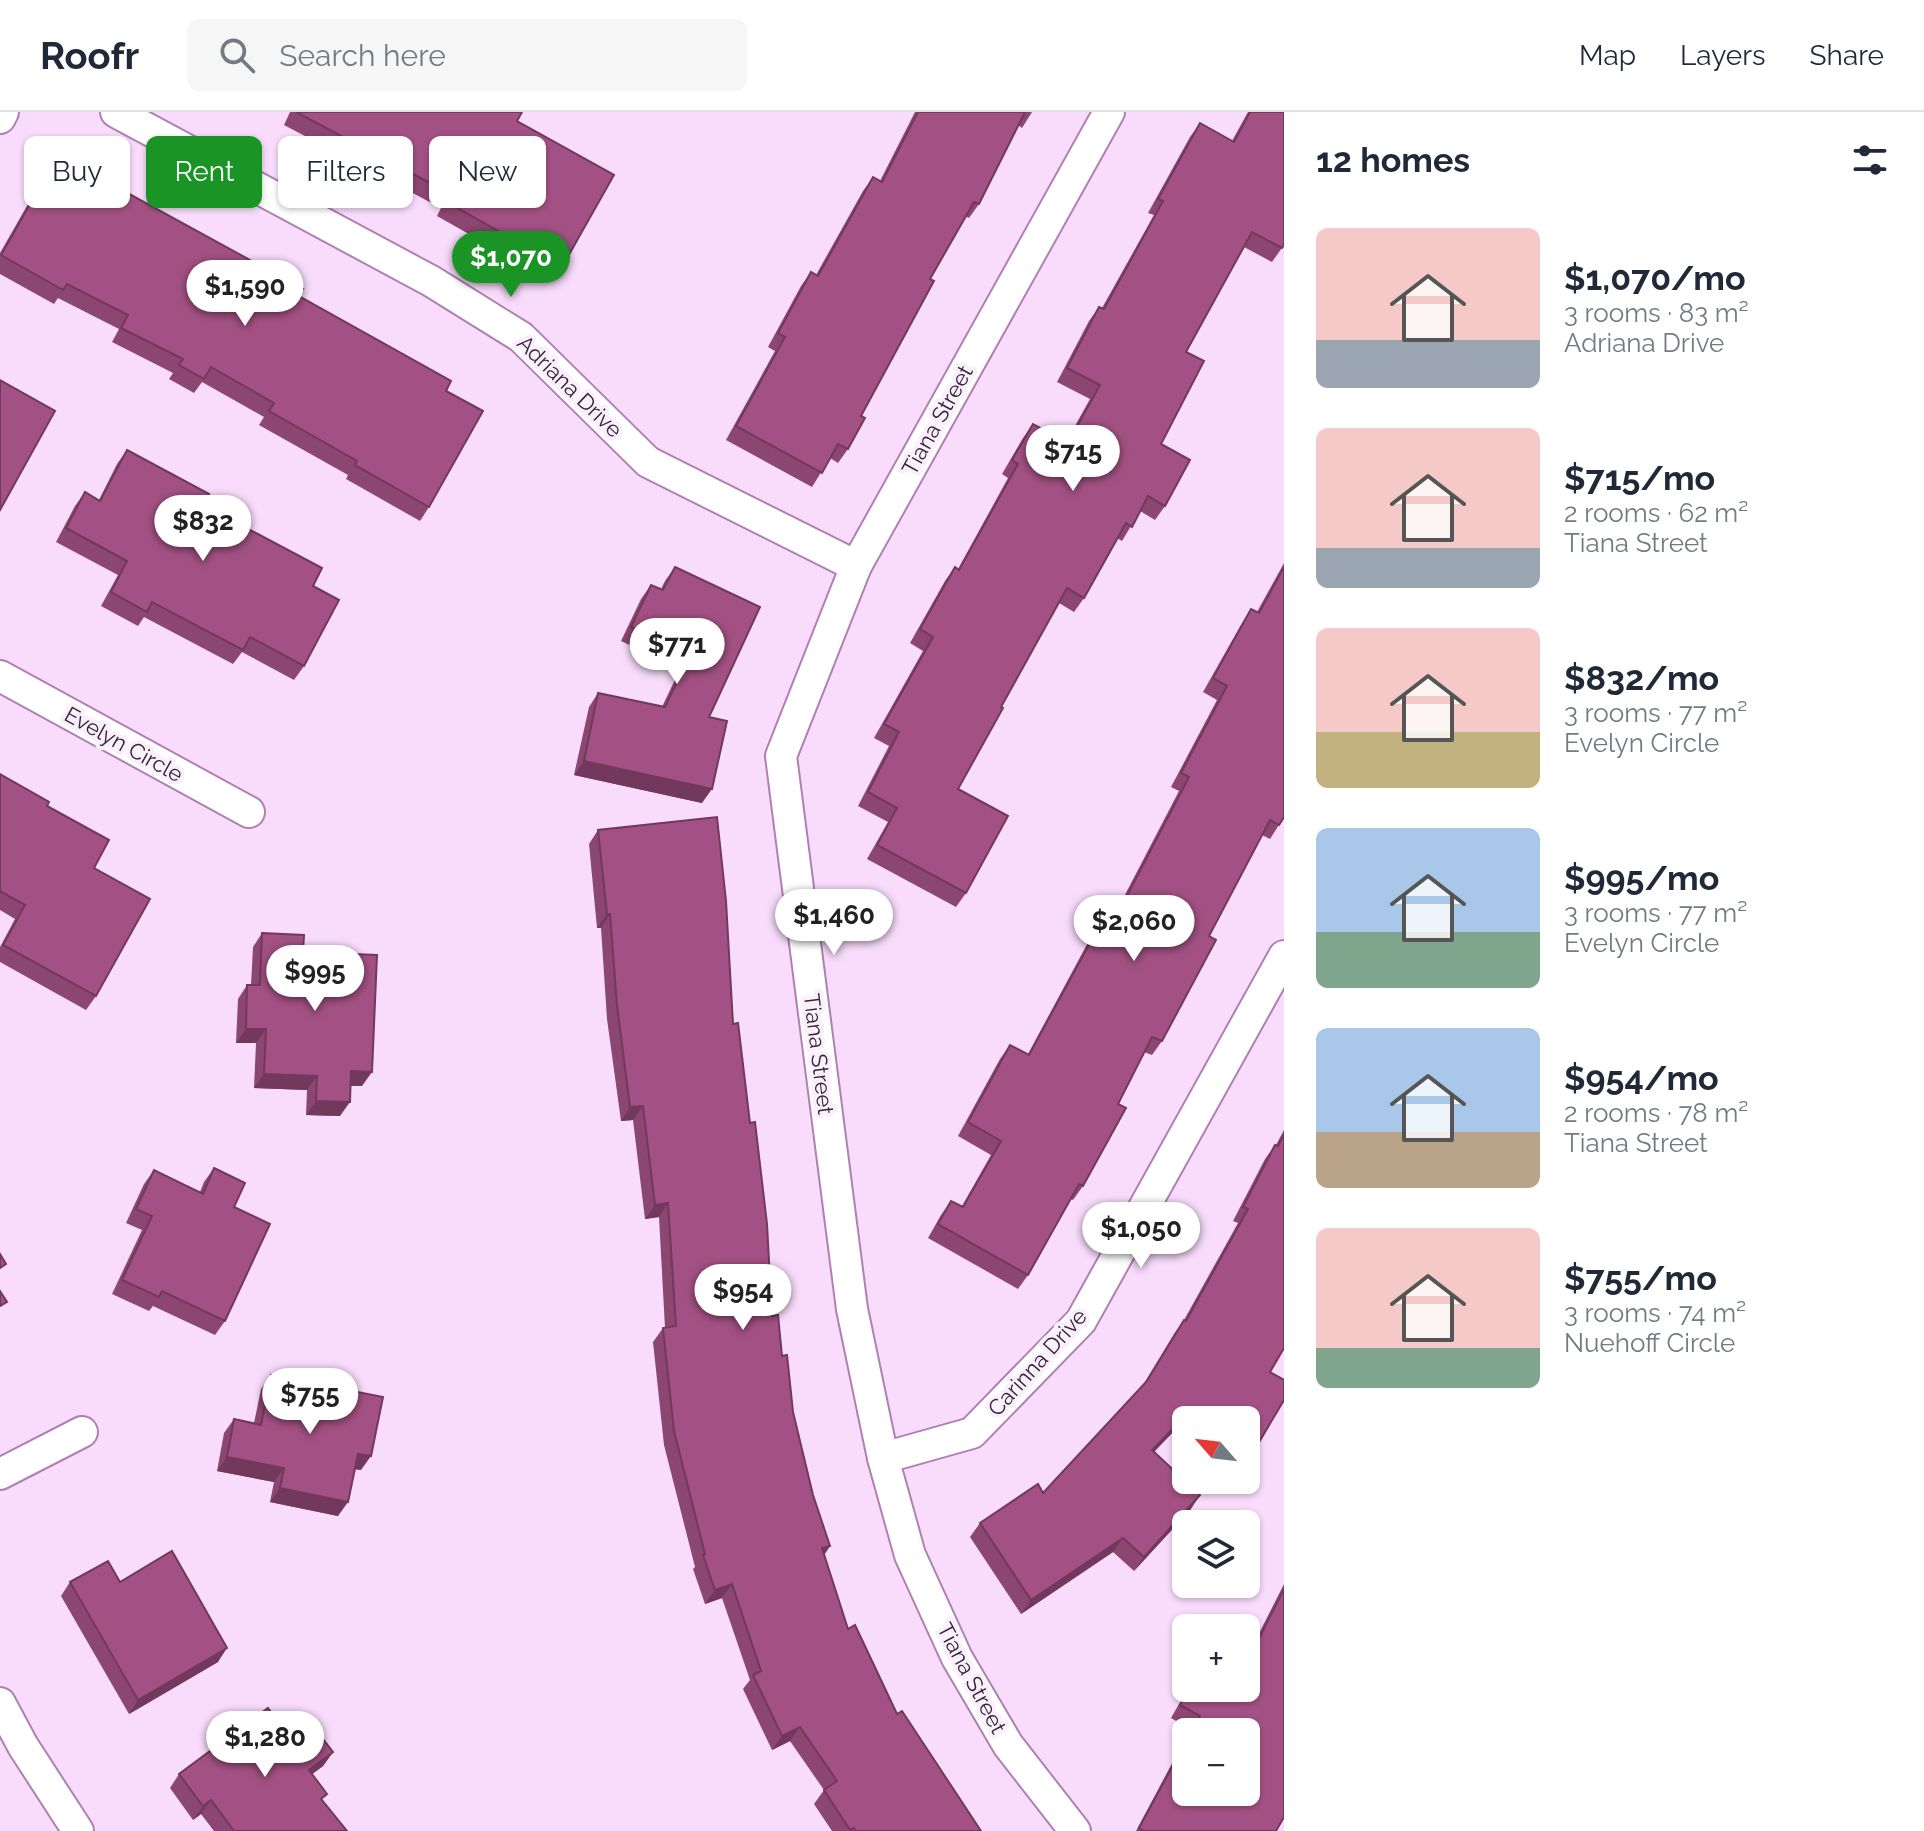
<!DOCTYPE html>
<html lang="en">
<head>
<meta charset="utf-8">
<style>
  :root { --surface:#fff; --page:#f6f6f7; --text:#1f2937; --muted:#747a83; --line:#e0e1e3; --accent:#199425 }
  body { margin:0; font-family:Raleway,sans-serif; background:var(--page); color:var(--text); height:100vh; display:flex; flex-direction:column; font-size:30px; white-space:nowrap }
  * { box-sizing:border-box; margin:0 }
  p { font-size:26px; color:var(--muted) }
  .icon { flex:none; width:44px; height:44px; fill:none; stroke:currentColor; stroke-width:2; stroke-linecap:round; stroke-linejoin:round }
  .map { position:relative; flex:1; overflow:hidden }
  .panel { display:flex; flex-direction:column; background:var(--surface); width:640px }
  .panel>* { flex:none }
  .guide { position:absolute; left:24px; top:24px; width:760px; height:72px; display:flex; gap:16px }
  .needle { width:52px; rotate:298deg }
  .fabs { position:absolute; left:1172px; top:1294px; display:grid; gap:16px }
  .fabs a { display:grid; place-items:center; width:88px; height:88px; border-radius:12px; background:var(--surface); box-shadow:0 2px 6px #0004; font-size:40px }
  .price { position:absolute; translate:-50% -68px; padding:0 18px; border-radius:28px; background:#fff; color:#222; font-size:26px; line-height:52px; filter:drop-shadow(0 2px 4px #0008) }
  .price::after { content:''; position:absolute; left:50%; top:48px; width:24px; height:18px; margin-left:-12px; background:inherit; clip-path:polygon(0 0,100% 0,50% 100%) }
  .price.on { background:var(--accent); color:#fff }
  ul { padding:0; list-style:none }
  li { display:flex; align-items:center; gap:24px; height:200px; padding:0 32px }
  li span { display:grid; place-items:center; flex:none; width:224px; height:160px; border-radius:12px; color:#555 }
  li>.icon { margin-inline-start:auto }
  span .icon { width:96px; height:96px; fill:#fffc; stroke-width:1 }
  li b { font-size:34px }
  h2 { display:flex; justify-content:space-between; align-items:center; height:96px; padding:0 32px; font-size:34px }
  .pill { padding:0 28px; border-radius:12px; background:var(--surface); box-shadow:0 2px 6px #0004; font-size:28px; line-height:72px }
  .pill.on { background:var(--accent); color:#fff }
  header { display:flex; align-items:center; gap:48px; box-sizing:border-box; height:112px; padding:0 40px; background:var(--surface); border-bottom:2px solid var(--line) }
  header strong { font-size:38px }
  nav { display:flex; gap:44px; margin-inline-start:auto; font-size:28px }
  .search { width:560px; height:72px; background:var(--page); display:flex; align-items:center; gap:20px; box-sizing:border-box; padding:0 28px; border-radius:12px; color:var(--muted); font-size:30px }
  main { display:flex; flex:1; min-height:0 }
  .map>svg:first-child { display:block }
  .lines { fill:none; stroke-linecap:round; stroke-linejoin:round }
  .minor-casing { stroke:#af81b3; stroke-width:34 }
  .minor { stroke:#fff; stroke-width:30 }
  .wall { fill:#8c4672 }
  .shaded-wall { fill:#72395c }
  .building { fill:#a35184; stroke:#72395c; stroke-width:2 }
  .labels { text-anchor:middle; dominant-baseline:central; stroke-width:8; stroke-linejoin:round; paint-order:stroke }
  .street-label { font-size:22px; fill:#362438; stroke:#faf0fb }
</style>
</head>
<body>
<header>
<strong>Roofr</strong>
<div class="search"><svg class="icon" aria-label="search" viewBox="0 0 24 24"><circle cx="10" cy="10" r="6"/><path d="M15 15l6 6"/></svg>Search here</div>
<nav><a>Map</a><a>Layers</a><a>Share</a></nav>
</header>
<main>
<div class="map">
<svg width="1284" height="1719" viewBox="0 0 1284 1719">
  <rect width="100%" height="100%" fill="#f9dcfc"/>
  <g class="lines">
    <defs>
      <g id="minor">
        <path d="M116,0l315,169 90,56 127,125 208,104"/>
        <path d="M0,6l3,-6"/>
        <path d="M0,564l249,136"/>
        <path d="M883,1346l89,-25 109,-112 203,-365"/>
        <path d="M0,1362l82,-42"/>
        <path d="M0,1591l23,43 55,85"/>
        <path d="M1075,1719l-67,-86 -51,-87 -47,-103 -27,-97 -31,-149 -71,-553 75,-190 253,-454"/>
      </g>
    </defs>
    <use href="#minor" class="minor-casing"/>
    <use href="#minor" class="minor"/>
  </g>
  <g class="wall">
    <path d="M290,0h232l-5,9 45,146 -10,14 -115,-65 4,-8 -157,-83z"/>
    <path d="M915,0h117l-10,16 -4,-3 -39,79 -10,14 -4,-2 -35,63 -69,137 -13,33 -10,14 -8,-5 -18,29 -86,-47 49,-89 -7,-4 33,-61 10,-14 5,3 47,-84 10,-14 7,4z"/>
    <path d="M1248,0h36v133l-12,17 -28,-15 -58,105 -25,92 4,62 -10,14 -15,-9 -18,30 -5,-3 -33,60 -10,14 -15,-9 -58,104 -43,82 8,104 -10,14 -89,-48 21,-37 -30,-16 31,-60 -15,-8 49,-87 -13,-8 35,-62 10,-14 3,2 50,-91 -6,-4 21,-36 10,-14 33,18 24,-43 -33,-17 32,-61 10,-14 3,1 52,-93 -6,-2 42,-76 10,-14 32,18z"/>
    <path d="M58,43l241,141 147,95 -17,116 -9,14 -74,-42 2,-4 -89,-50 5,-8 -62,-35 -8,11 -25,-14 4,-6 -61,-31 7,-13 -61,-31 -4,6 -54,-30v-21l48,-84z"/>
    <path d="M127,338l186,136 -9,80 -10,14 -52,-28 -9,12 -89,-47 -6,9 -37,-20 17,-31 -62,-33 19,-36 10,-14 14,8 18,-36z"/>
    <path d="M1284,451v254l-14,22 -8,-4 -53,101 -47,105 -10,14 -8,-3 -26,52 -35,82 -10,14 -2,-1 -43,76 -10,14 -90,-51 13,-23 10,-14 11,5 29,-51 -33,-19 42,-77 10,-14 18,9 71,-132 10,-14 7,4 63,-121 -8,-4 46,-87 -14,-8 39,-69 9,-14 6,3z"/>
    <path d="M675,455l34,150 -7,86 -128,-28 15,-68 9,-14 64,14 18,-38 -59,-28 20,-42 10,-14 10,4 4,-8z"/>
    <path d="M0,662l47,32 49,190 -10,14 -86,-48v-15l15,-28 -15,-9z"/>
    <path d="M598,718l135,194 39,292 10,40 11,56 20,83 17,51 -6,8 24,75 49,85 84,117h-149l-18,-27 10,-14 -34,-49 -18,9 -29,-61 7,-9 -28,-82 -17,6 -12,-35 2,-2 -31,-122 -11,-103 10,-14h2l-6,-111 -14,2 -12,-99 -12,1 -14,-102 -6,-91h-4l-8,-84z"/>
    <path d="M262,821l41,19 59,134h-12l-10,30 -34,-1 1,-25 -53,-2 2,-45h-20l2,-44 9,-14h4l2,-38z"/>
    <path d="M1284,1018v218l-14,24 -18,82 -6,8v-42h-60v14l-9,-6 -23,24 37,57 -57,62 -21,-19 -92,62 -51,-77 10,-14 63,-30 100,-108 31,-51 10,-14 54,-97 -5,-2 32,-62 10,-14h1z"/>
    <path d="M214,1056l20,39 -9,114 -10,14 -62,-29 -4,5 -37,-17 30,-64 -16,-7 18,-39 10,-14 46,22 4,-10z"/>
    <path d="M271,1263l90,95 -6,-1 -17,47 -68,-14 4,-20 -57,-11 7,-38 10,-14 20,4 7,-34z"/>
    <path d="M70,1470h50l98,80 -89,52 -68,-118z"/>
    <path d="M1284,1472v233l-8,14h-140l50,-94v55l60,-60h-57l1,-3 -19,-11 17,-30h58v-29z"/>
    <path d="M292,1629l41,11 -10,14 -11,8 10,27 25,30h-133l-13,-17 -8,6 -23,-32 9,-14z"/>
  </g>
  <g class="shaded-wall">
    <path d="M584,649l128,28 -10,14 -128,-28z"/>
    <path d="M607,802h3l-9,14h-4z"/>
    <path d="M246,917h20l-10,14h-20z"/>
    <path d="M351,959l21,1 -10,14 -21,-1z"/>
    <path d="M264,962l53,2 -10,14 -53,-2z"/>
    <path d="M316,989l34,1 -10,14 -34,-1z"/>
    <path d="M643,994l-10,14 -12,1 9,-14z"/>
    <path d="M668,1091l-9,14 -14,2 10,-14z"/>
    <path d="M1187,1302l-10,14 -35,36 10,-14z"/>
    <path d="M358,1342l13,2 -10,14 -13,-2z"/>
    <path d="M227,1345l57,11 -10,14 -57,-11z"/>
    <path d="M280,1376l68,14 -10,14 -68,-14z"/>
    <path d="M1200,1383l-9,14 -57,62 10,-14z"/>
    <path d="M1123,1426l-10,14 -92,62 10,-14z"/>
    <path d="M830,1434l-9,14 1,-12z"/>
    <path d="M732,1472l-10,14 -17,6 10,-14z"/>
    <path d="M227,1536l-9,14 -89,52 9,-14z"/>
    <path d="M800,1615l-10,14 -18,9 10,-14z"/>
    <path d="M333,1640l-10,14 -24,18 10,-14z"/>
    <path d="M211,1688l-10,14 -8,6 10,-14z"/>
  </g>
  <g class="building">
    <path d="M296,0h226l-5,9 97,54 -52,92 -115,-65 4,-8z"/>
    <path d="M918,0h107l-46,92 -5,-2 -44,77 4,2 -73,135 4,2 -17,31 -10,-5 -16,29 -86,-47 49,-89 -7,-4 33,-61 7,4 55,-99 9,5z"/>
    <path d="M1250,0h34v133l-2,3 -30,-16 -66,120 18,9 -43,83 29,16 -25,46 -17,-10 -16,31 -6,-4 -42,75 -17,-10 -66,119 2,1 -45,81 50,27 -42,77 -89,-48 20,-37 -29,-16 31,-60 -15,-8 49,-87 -13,-8 35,-62 4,3 59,-106 -6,-4 21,-36 35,19 32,-58 -33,-17 32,-61 5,2 59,-108 -5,-2 42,-76 34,19z"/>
    <path d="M58,43l245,134 -4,7 152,85 -5,10 37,20 -54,96 -74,-42 2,-4 -88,-50 5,-8 -63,-36 -7,12 -25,-14 4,-6 -62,-31 7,-13 -61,-31 -4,6 -62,-35z"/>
    <path d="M0,268l55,31 -55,99z"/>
    <path d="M127,338l82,44 -6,11 119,63 -9,18 26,14 -35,66 -54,-29 -7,13 -91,-48 -5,10 -36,-20 16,-31 -61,-33 19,-36 15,9z"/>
    <path d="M675,455l85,40 -51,110 18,4 -15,68 -128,-28 14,-68 67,14 25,-52 -59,-28 20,-42 12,5z"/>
    <path d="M1284,455v250l-5,8 -9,-5 -61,116 7,4 -54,101 -10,-4 -34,67 8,4 -43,78 -4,-2 -51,91 -90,-51 13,-23 12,6 38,-66 -33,-19 42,-77 19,10 80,-147 9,5 71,-136 -8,-4 46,-87 -14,-8 38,-69 8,4z"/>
    <path d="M0,662l49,28 -2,4 62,34 -15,28 56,31 -54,97 -93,-51 22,-40 -25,-14z"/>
    <path d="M717,705l9,84 7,123 5,-1 12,100 5,-1 12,102 5,92 6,-1 4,41 5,-1 6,57 20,83 17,51 -8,2 26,81 7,-4 42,89 5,-3 79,120h-125l-2,-3 -4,2 -26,-40 13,-9 -37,-54 -18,9 -29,-61 8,-4 -29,-87 -17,6 -12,-35 2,-1 -31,-123 -11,-103 13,-2 -8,-123 -13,2 -12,-99 -13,1 -13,-102 -7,-91h-3l-9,-84z"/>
    <path d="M262,821l42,2 -1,17 74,3 -5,117 -21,-1 -1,31 -34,-1 1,-25 -53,-2 2,-45h-20l1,-44h13z"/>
    <path d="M1284,1022v214l-14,24 14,8v20l-32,54 -6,-4v-30h-49l-10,-6 -35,36 48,45 -56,62 -21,-19 -92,62 -51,-77 58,-39 5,9 104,-112 37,-61 2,1 62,-112 -5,-2 32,-62 3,1z"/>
    <path d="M214,1056l31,15 -11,24 36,17 -45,97 -63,-30 -3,6 -37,-17 30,-64 -16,-7 18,-39 49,24z"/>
    <path d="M0,1142l6,10 -6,4z"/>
    <path d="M0,1179l7,11 -7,4z"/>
    <path d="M271,1263l112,22 -12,59 -13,-2 -10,48 -68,-14 4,-20 -57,-11 7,-38 27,6z"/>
    <path d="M172,1439l55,97 -89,52 -68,-118 38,-21 12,21z"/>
    <path d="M1284,1477v228l-8,14h-132l-5,-3 47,-87v51h60v-60h-55l9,-16 -20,-11 10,-17h56v-24z"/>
    <path d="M268,1596l24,33 21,-15 20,26 -24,18 18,24 -6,5 26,32h-113l-23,-31 -8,6 -24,-32z"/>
  </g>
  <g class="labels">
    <g class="street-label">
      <text transform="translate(570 274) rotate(44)">Adriana Drive</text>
      <text transform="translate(937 308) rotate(-61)">Tiana Street</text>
      <text transform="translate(124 632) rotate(29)">Evelyn Circle</text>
      <text transform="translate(819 942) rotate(83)">Tiana Street</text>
      <text transform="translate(1037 1250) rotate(-48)">Carinna Drive</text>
      <text transform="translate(972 1566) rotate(62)">Tiana Street</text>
    </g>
  </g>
</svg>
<div class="fabs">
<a><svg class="needle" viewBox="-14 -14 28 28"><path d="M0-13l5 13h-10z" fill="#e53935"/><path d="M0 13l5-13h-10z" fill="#747a83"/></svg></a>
<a><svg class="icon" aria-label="layers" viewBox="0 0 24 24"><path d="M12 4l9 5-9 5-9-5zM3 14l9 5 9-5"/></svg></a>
<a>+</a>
<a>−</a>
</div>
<b class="price on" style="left:511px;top:187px">$1,070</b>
<b class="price" style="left:245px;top:216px">$1,590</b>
<b class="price" style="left:1073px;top:381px">$715</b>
<b class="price" style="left:203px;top:451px">$832</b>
<b class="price" style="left:677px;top:574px">$771</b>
<b class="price" style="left:834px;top:845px">$1,460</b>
<b class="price" style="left:1134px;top:851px">$2,060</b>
<b class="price" style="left:315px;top:901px">$995</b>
<b class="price" style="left:1141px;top:1158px">$1,050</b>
<b class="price" style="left:743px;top:1220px">$954</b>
<b class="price" style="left:310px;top:1324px">$755</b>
<b class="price" style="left:265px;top:1667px">$1,280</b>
<div class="guide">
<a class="pill">Buy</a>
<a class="pill on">Rent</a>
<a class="pill">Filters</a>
<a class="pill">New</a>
</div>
</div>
<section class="panel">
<h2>12 homes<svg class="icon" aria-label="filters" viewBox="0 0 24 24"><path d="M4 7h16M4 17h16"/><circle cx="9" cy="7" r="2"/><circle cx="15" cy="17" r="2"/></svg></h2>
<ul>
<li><span style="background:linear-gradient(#f6c9c9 70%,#9aa5b1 0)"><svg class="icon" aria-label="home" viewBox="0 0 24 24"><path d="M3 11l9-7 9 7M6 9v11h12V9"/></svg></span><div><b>$1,070/mo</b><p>3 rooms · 83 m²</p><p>Adriana Drive</p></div></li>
<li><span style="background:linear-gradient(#f6c9c9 75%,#9aa5b1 0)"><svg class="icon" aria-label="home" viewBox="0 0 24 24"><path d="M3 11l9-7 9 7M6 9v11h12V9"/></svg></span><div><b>$715/mo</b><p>2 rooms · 62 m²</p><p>Tiana Street</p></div></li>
<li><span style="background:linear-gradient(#f6c9c9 65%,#c2b280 0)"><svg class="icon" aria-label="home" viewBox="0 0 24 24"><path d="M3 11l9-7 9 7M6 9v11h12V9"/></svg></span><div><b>$832/mo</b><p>3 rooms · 77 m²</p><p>Evelyn Circle</p></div></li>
<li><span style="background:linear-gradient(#a9c7e8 65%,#7fa58c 0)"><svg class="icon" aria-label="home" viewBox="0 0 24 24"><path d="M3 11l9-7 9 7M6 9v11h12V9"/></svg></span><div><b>$995/mo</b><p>3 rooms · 77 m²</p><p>Evelyn Circle</p></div></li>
<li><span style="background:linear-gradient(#a9c7e8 65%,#b9a48a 0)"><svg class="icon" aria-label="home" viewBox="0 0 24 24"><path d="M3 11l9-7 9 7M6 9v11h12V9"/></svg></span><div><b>$954/mo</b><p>2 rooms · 78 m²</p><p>Tiana Street</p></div></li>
<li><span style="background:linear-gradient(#f6c9c9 75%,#7fa58c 0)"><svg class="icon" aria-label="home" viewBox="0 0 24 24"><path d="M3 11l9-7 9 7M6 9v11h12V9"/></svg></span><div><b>$755/mo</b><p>3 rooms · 74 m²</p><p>Nuehoff Circle</p></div></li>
</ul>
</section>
</main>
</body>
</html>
